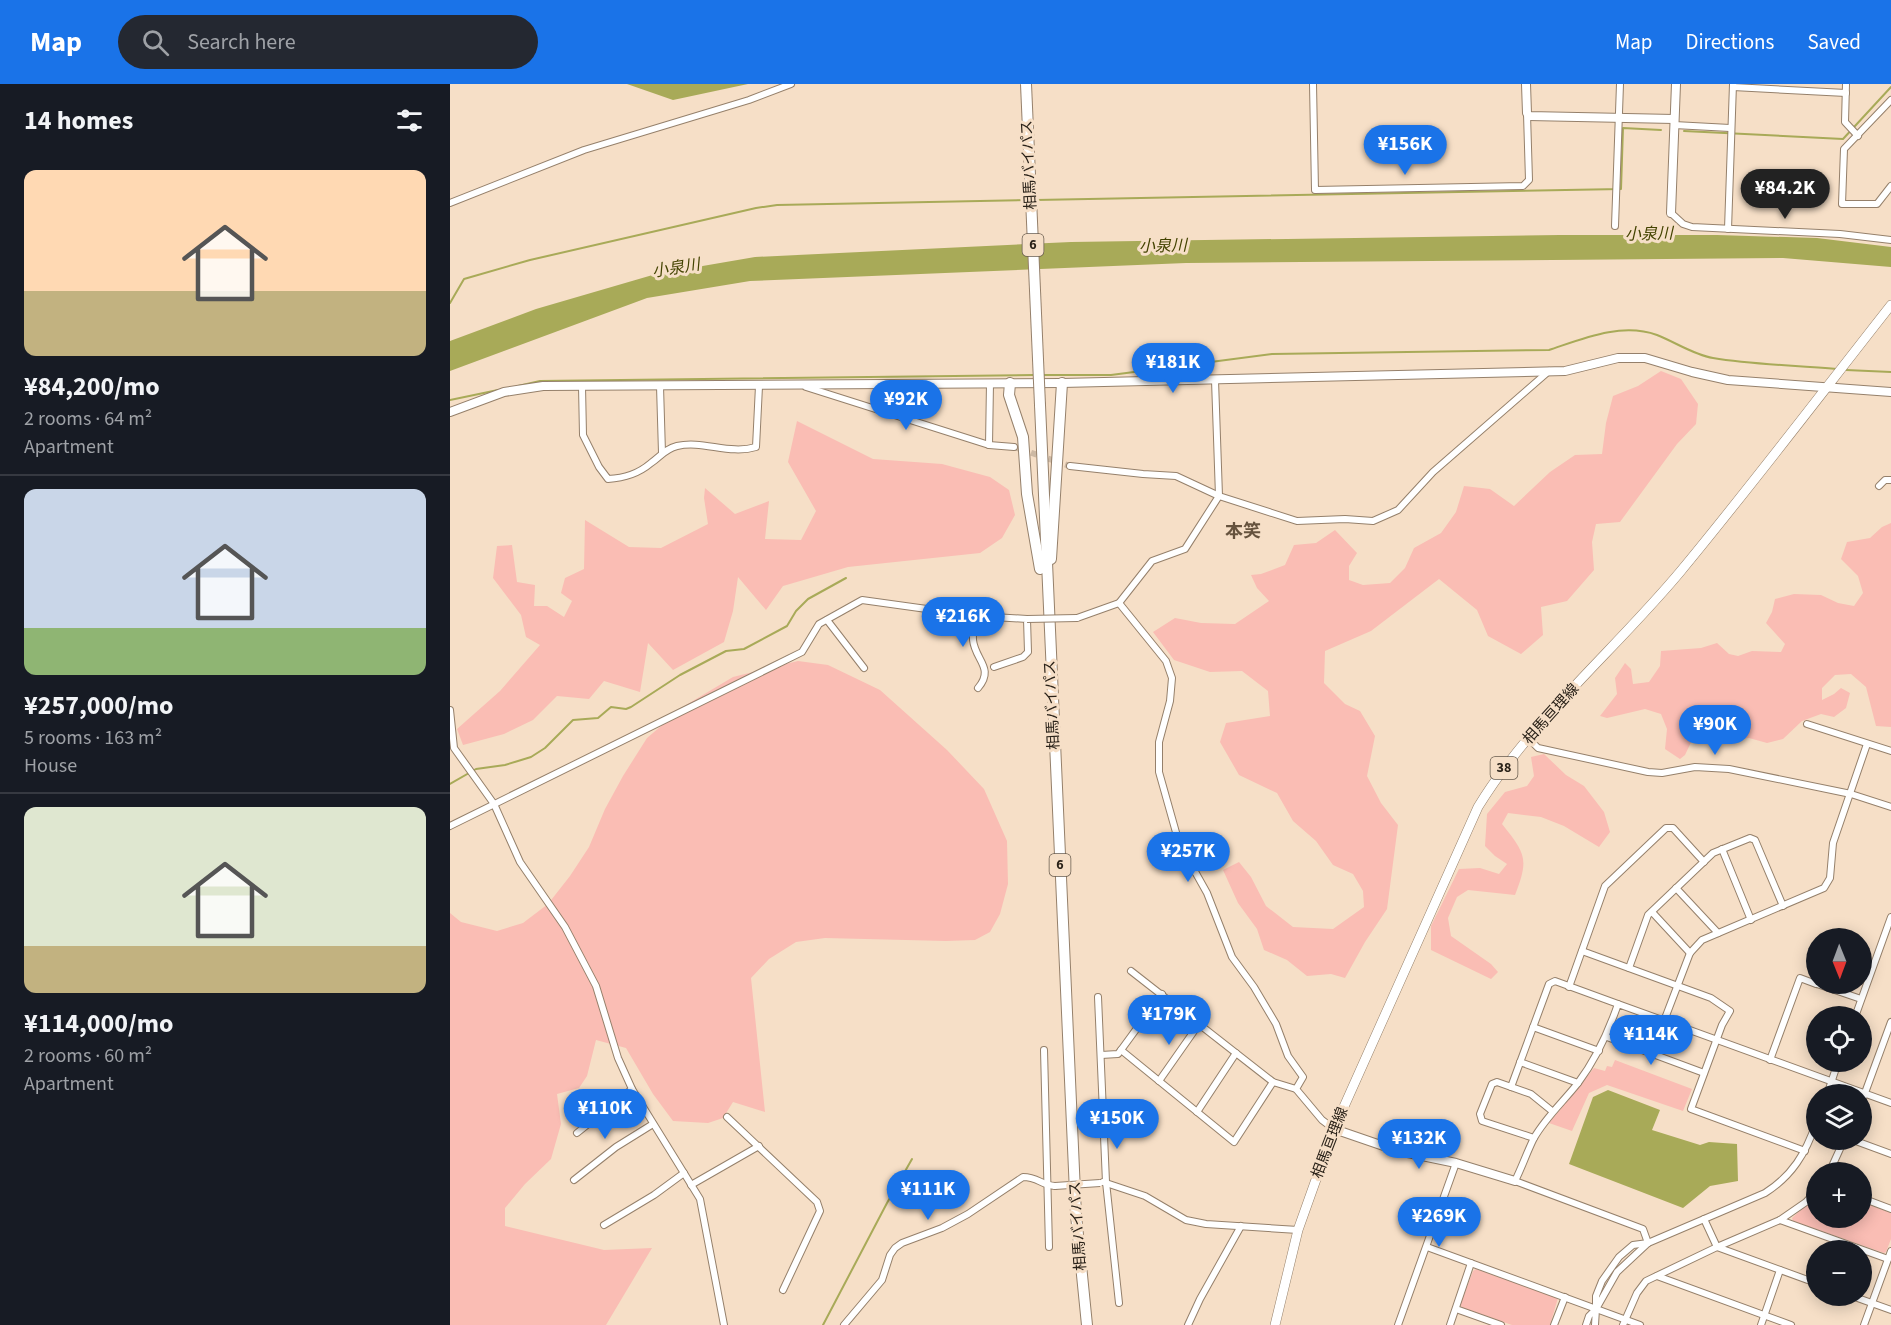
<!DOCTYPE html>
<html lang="en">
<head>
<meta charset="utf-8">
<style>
  :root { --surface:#171b24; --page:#242831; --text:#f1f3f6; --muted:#9ea1a6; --line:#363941; --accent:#1a73e8 }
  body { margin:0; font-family:"Source Sans 3","Noto Sans JP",sans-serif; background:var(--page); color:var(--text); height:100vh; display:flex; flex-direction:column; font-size:22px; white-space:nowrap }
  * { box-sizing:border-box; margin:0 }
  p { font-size:20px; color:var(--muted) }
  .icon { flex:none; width:33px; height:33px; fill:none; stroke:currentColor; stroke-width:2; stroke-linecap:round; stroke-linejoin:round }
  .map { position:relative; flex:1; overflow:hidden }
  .drawer { display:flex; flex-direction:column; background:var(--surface); width:450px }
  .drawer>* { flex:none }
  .needle { width:39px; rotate:179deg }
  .fabs { position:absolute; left:1356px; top:844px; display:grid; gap:12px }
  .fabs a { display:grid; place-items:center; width:66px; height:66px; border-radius:50%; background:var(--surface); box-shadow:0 3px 15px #0003; font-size:30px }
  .price { position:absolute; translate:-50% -51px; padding:0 14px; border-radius:21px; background:var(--accent); color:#fff; font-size:20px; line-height:39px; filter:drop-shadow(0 2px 3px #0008) }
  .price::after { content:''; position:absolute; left:50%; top:36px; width:18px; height:14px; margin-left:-9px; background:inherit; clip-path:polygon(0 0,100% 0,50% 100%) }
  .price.active { background:#222; color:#fff }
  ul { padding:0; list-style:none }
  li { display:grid; align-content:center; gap:12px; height:318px; padding:0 24px }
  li+li { border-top:2px solid var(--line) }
  li span { display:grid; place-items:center; height:186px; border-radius:12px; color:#555 }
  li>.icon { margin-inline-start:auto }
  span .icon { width:108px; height:108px; fill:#fffc; stroke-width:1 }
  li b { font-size:26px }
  h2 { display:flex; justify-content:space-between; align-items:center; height:72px; padding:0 24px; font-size:26px }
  header { display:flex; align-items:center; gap:36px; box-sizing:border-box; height:84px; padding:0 30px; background:var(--accent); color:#fff }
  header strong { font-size:28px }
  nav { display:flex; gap:33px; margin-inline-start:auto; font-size:21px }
  .search { width:420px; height:54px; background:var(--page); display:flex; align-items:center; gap:15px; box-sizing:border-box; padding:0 21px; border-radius:33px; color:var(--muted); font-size:22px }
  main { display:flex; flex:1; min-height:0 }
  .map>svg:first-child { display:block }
  .green { fill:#fabdb4 }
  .water { fill:#a8aa58 }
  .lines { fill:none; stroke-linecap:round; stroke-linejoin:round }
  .stream { stroke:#a8aa58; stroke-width:2 }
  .street-tunnel { stroke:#cdb9a4; stroke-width:6; stroke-dasharray:6 3; stroke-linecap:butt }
  .street-casing { stroke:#95806b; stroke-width:8 }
  .secondary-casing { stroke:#95806b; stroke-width:10 }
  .primary-casing { stroke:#95806b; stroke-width:10 }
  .highway-casing { stroke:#95806b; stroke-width:12 }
  .street { stroke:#fff; stroke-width:6 }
  .secondary { stroke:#fff; stroke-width:8 }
  .primary { stroke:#fff; stroke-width:9 }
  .highway { stroke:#fff; stroke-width:10 }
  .street-bridge-casing { stroke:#95806b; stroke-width:8; stroke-linecap:butt }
  .highway-bridge-casing { stroke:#95806b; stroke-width:12; stroke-linecap:butt }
  .street-bridge { stroke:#fff; stroke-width:6 }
  .highway-bridge { stroke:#fff; stroke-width:10 }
  .labels { text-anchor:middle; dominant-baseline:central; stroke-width:6; stroke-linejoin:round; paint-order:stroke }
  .shield { fill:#f6dfc7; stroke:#675b4d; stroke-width:1.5 }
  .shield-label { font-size:14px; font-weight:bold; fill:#2a2219 }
  .street-label { font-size:15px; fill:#2a2219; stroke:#f6dfc7 }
  .water-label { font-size:16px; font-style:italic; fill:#434300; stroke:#f6dfc7 }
  .quarter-label { font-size:18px; font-weight:bold; fill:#66533e; stroke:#f6dfc7 }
</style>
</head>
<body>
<header>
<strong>Map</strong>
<div class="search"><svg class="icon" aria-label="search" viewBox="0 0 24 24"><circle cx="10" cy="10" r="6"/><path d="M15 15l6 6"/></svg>Search here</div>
<nav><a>Map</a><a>Directions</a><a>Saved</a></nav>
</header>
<main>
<section class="drawer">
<h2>14 homes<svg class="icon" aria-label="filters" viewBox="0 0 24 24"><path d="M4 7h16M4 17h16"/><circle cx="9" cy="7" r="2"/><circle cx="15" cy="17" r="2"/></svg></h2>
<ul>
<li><span style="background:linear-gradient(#ffd9b3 65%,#c2b280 0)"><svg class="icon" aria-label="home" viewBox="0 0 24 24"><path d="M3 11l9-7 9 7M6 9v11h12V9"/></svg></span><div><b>¥84,200/mo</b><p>2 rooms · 64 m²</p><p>Apartment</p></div></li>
<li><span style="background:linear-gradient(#c9d6e8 75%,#8fb573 0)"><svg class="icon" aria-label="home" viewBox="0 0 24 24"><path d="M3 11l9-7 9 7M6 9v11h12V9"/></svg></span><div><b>¥257,000/mo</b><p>5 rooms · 163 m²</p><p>House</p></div></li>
<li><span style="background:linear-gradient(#dfe7d0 75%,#c2b280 0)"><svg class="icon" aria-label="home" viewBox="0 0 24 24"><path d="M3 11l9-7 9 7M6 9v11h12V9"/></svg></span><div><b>¥114,000/mo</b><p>2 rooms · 60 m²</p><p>Apartment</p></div></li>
</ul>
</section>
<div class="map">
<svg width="1441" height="1241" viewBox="0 0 1441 1241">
  <rect width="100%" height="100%" fill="#f6dfc7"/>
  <g class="green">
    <path d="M1211,287l20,8 17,25 -2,20 -19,20 -57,78 -24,2 -4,18 2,28 -27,31 -26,6 2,28 -22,19 -33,-18 -11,-26 -38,-31 -68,52 -46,20 -1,32 21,21 15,7 15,25 -8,40 14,27 17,22 -11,84 -22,33 -20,36 -14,-4 -24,2 -20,-16 -23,-10 -7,-21 -19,-26 -15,-33 16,-8 12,15 15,29 27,21 40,2 31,-22 -1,-16 -10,-17 -20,-9 -17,-24 -23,-20 -16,-28 -38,-18 -19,-33 6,-19 44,-7 -2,-25 -26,-20 -32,1 -36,-12 -21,-28 22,-14 26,5 34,1 34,-23 -12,-13 -6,-13 10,-1 24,-9 9,-20 22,-2 19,-13 22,23 -8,13v14l14,5 27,-2 15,-15 9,-20 27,-15 15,-21 8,-26 26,3 24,17 36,-34 25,-17 27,-1 4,-31 7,-27 25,-10z"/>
    <path d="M347,337l76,38 69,5 48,13 19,13 6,25 -13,23 -22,15 -132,14 -65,19 -17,24 -28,-33 -5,34 -9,31 -51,28 -25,-27 -8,49 -36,-11 -15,18 -32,-3 -24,24 -29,14 -41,11 -6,-16 43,-38 40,-46 -14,-8 -5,-22 -28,-37 4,-32 15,-1 5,37 18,3 -1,21h13l17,11 8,-16 -11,-8 4,-15 19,-9 1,-49 44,27 32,1 47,-24 -4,-26 1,-10 30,26 34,-13 -4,38 36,1 15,-29 -28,-49z"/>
    <path d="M1441,439v204l-15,-1 -10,-39 -15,-13 -16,1 -13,13v12l12,-6 7,-6 9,5 -4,15 -12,9 -13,-3 -19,7 -19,18 -16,4 -18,-5 -14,1 -29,-11 -12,8 -9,19 -5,4 -15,-10 2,-20 -6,-15 -16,-5 -38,9 -7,-2 17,-22 -2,-16 10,-15 6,6 2,15 16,-2 11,-16 1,-15 40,-3 16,-5 12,11 9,2 14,-5 29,1 4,-8 -19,-21 6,-11 3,-13 19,-5 27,1 17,8 16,3 9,-13 -5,-17 -17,-17 6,-17 23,-4 12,-11z"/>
    <path d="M348,577l30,4 52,25 67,60 37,39 23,52 1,43 -8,30 -10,18 -15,8 -29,1 -121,-3 -29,4 -27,17 -18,19 14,134 -32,-10 -10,16 -15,5 -35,-2 -20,-27 -27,-46 -30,-8 -9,36 -8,12 -22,6 4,30 -10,35 -26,25 -20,24v18l99,24 48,-2 -46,77h-156v-412l11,9 36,9 26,-8 25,-19 22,-28 19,-29 16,-38 18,-33 24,-38 39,-33 47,-28z"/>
    <path d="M1094,670l22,21 18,11 20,26 6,20 -11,15 -35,-21 -23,-9 -33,-4 -6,11c24,30 27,35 13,71l-47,-5 -11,7 -9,21 3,18 40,28 7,8 -7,7 -60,-29v-24l28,-57 21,-1 19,6 8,-10 -12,-8 -10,-10 2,-32 18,-22 22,-6 7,-10 -3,-19z"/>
    <path d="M1165,976l77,29 -9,22 -76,-26 -18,8 -17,38 -23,-8 45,-55 11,3 2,-5 5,1z"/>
    <path d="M1366,1112v22h46v-16l29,11v26l-5,13 -2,1 -91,-32 -1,-3z"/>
    <path d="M1026,1185l82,29 -8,27h-38l-49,-17 -3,-3 13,-34z"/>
  </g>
  <g class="water">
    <path d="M177,0h121l-75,16z"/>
    <path d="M1110,151h157l100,3 74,9v20l-108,-9 -597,5 -436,18 -103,17 -197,73v-30l86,-32 120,-35 99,-17 316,-15z"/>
    <path d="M1158,1006l52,20 -8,20 48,15 9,-3 28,2 1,37 -28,5 -27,22 -114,-44 24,-67z"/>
  </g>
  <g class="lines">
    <g class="stream">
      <path d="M1234,47l159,8 48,-52"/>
      <path d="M586,116l585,-11 2,-61 38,2"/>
      <path d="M0,219l14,-24 66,-19 226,-52 21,-3 250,-5"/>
      <path d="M1396,286l45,2"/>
      <path d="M593,291h68l161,-21 277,-4c33,-11 72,-28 108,-15 18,7 37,20 56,23 41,7 83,7 124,11"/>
      <path d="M68,302l22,-5 494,-6"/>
      <path d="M0,316l48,-10"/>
      <path d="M0,700l26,-15 29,-4 26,-8 14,-9 28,-28 25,-2 13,-11 15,2 5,-2 49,-32 46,-24 18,-2 43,-23 9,-15 12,-12 38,-21"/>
      <path d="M373,1241l64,-122 25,-44"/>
    </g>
    <path class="street-tunnel" d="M564,363l56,19"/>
    <defs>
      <g id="street">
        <path d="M863,0l2,106 208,-4 6,-6 -2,-66"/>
        <path d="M1396,0l-1,38 13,14"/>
        <path d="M1283,3l113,6"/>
        <path d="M1441,16l-47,49 -2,55h35l14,-18"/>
        <path d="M1224,41l56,3"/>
        <path d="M0,119l134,-53 165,-50 42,-16"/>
        <path d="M1221,129l12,11 9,3 148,7 51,6"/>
        <path d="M1165,142l5,-142"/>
        <path d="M1278,145l5,-145"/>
        <path d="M132,302l1,49 16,32 9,12c17,-1 30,-5 43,-16 10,-7 14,-14 26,-17 26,-6 52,9 79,1l3,-61"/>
        <path d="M210,302l2,67"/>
        <path d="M356,303l183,58 25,2"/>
        <path d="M539,361l1,-62"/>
        <path d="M620,382l73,8 33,2 43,20 78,25 48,-2 28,2 25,-11 35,-38 116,-101"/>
        <path d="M1429,402l6,-6h6"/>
        <path d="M669,519l47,58 6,17 -2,23 -11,41v30l20,71 28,50 25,64 22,30 22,37 12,32 15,21 -7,12 26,31 12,9"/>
        <path d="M527,532c-2,8 -5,16 -4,24 2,20 22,28 5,48"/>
        <path d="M627,534l42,-15 33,-42 33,-12 34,-53 -4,-116"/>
        <path d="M377,536l37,48"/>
        <path d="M0,626l4,38 40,56 26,58 45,65 31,59 22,72 14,31 68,110 24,126"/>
        <path d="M1357,640l84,27"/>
        <path d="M1078,654l10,10 110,24 14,1 33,-6 34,2 122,25 40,13"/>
        <path d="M0,742l352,-174 17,-28 43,-24 115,16 50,3 1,33 -5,5 -29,10"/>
        <path d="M1272,765l29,71"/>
        <path d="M1226,804l42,45"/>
        <path d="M1202,828l38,41"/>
        <path d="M1132,867l129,47 19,13 -8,14 -31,84 114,42"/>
        <path d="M1179,884l19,-53 65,-62 37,-15 5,2 28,66"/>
        <path d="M681,887l142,111 23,7"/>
        <path d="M1367,900l44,15"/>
        <path d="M1119,903l36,-101 61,-58h7l31,34"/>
        <path d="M712,910l-41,56 113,92 39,-60"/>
        <path d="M648,913l8,185 13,121"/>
        <path d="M1405,933l36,-100"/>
        <path d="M1214,937l26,-68 12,-13 122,-52 6,-10 3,-35 34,-99"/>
        <path d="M1083,943l66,24"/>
        <path d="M1157,953l97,36"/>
        <path d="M594,966l5,197"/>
        <path d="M651,971l17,-1 3,-4"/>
        <path d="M1320,976l30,-82 16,6"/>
        <path d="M1070,978l58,21"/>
        <path d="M709,997l40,-57"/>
        <path d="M1061,1003l38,-103 6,-3 63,23"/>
        <path d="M1377,1011l11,-33"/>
        <path d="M1412,1017l29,-79"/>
        <path d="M747,1028l39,-59"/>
        <path d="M277,1033l90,85 3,9 -37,79"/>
        <path d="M127,1049l55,-44"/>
        <path d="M1084,1054l-52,-17 -2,-7 12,-30 5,-2 34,12 21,17"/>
        <path d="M1403,1056l38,14"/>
        <path d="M1379,1089l15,-33"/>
        <path d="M124,1096l42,-33 37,-23"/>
        <path d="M653,1098l42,14 41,24 20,4 92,6"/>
        <path d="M241,1101l68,-39"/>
        <path d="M1412,1114l29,11"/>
        <path d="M1254,1135l13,28 99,36"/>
        <path d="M1330,1136l108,39"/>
        <path d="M154,1141l50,-30 30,-22"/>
        <path d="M1198,1159l-5,-14 -128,-48c7,-14 12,-29 19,-43 12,-21 29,-36 44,-55 18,-24 30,-50 40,-79l273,99"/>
        <path d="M977,1163l213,78"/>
        <path d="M1207,1192l134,49"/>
        <path d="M1402,1212l39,14"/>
        <path d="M1006,1225l45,16"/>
        <path d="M394,1241l38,-45 8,-25 5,-7 7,-5 40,-15 26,-14 55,-37c15,0 18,8 32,9"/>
        <path d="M738,1241l12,-26 41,-73"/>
        <path d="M948,1241l58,-162"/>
        <path d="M1000,1241l21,-62"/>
        <path d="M1104,1241l11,-28"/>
        <path d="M1136,1241l3,-9 7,-7v-13l6,-15 17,-24 14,-12 15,-2 117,-50c27,-17 41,-40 51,-70"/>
        <path d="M1145,1241l1,-16 21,-37 31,-29"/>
        <path d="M1173,1241l14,-32 9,-12 71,-34 63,-27 26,-18 10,-11"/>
        <path d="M1311,1241l19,-55"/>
        <path d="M1414,1241l27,-74"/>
      </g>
      <g id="secondary">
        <path d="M1076,0l1,29 2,3 145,3"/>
        <path d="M1221,129l5,-129"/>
        <path d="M0,328l54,-20 39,-6 519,-3 503,-12 53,-13h27l47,14 36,8 163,12"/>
        <path d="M884,1045l64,22 58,12 59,18"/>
      </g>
      <path id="primary" d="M825,1241l23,-95 36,-101 144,-322c54,-88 136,-156 202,-235 72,-87 141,-178 211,-267"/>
      <g id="highway">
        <path d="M560,299l-1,12 14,42 4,57 13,75"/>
        <path d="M590,321l36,810 11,110"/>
        <path d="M601,475l11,-176"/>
      </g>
    </defs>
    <use href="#street" class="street-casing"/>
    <use href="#secondary" class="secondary-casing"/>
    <use href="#primary" class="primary-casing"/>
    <use href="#highway" class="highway-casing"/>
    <use href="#street" class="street"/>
    <use href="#secondary" class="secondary"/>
    <use href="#primary" class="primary"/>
    <use href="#highway" class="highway"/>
    <defs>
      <g id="street-bridge">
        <path d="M577,535l50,-1"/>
        <path d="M605,1102l45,-3"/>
      </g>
      <path id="highway-bridge" d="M576,0l14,321"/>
    </defs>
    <use href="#street-bridge" class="street-bridge-casing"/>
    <use href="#highway-bridge" class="highway-bridge-casing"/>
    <use href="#street-bridge" class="street-bridge"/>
    <use href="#highway-bridge" class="highway-bridge"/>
  </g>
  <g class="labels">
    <g class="shield">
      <rect x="572.5" y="150" width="21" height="22" rx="4.5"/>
      <rect x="1040.5" y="673" width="27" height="22" rx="4.5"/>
      <rect x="599.5" y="770" width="21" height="22" rx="4.5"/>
    </g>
    <g class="shield-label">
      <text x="583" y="161">6</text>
      <text x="1054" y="684">38</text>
      <text x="610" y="781">6</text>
    </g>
    <g class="street-label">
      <text transform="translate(579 81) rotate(-93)">相馬バイパス</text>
      <text transform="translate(602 621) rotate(-93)">相馬バイパス</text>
      <text transform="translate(1101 630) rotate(-48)">相馬亘理線</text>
      <text transform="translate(880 1059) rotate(-69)">相馬亘理線</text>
      <text transform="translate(628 1142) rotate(-94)">相馬バイパス</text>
    </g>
    <g class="water-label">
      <text transform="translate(1199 150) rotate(-1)">小泉川</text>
      <text transform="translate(713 162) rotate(-1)">小泉川</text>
      <text transform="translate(226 184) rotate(-9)">小泉川</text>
    </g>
    <g class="quarter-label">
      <text x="793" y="447">本笑</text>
    </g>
  </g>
</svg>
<div class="fabs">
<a><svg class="needle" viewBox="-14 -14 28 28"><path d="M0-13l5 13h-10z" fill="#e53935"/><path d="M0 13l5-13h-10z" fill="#9ea1a6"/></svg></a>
<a><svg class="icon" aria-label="locate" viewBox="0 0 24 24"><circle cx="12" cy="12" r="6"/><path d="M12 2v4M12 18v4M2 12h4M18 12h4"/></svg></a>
<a><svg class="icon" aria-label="layers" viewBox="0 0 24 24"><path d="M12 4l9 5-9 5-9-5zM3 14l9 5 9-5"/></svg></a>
<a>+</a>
<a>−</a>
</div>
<b class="price" style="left:955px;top:92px">¥156K</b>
<b class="price active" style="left:1335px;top:136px">¥84.2K</b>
<b class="price" style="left:723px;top:310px">¥181K</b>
<b class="price" style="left:456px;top:347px">¥92K</b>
<b class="price" style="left:513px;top:564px">¥216K</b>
<b class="price" style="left:1265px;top:672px">¥90K</b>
<b class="price" style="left:738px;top:799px">¥257K</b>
<b class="price" style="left:719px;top:962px">¥179K</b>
<b class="price" style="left:1201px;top:982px">¥114K</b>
<b class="price" style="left:155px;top:1056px">¥110K</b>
<b class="price" style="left:667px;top:1066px">¥150K</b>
<b class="price" style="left:969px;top:1086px">¥132K</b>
<b class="price" style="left:478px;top:1137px">¥111K</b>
<b class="price" style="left:989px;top:1164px">¥269K</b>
</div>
</main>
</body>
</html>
